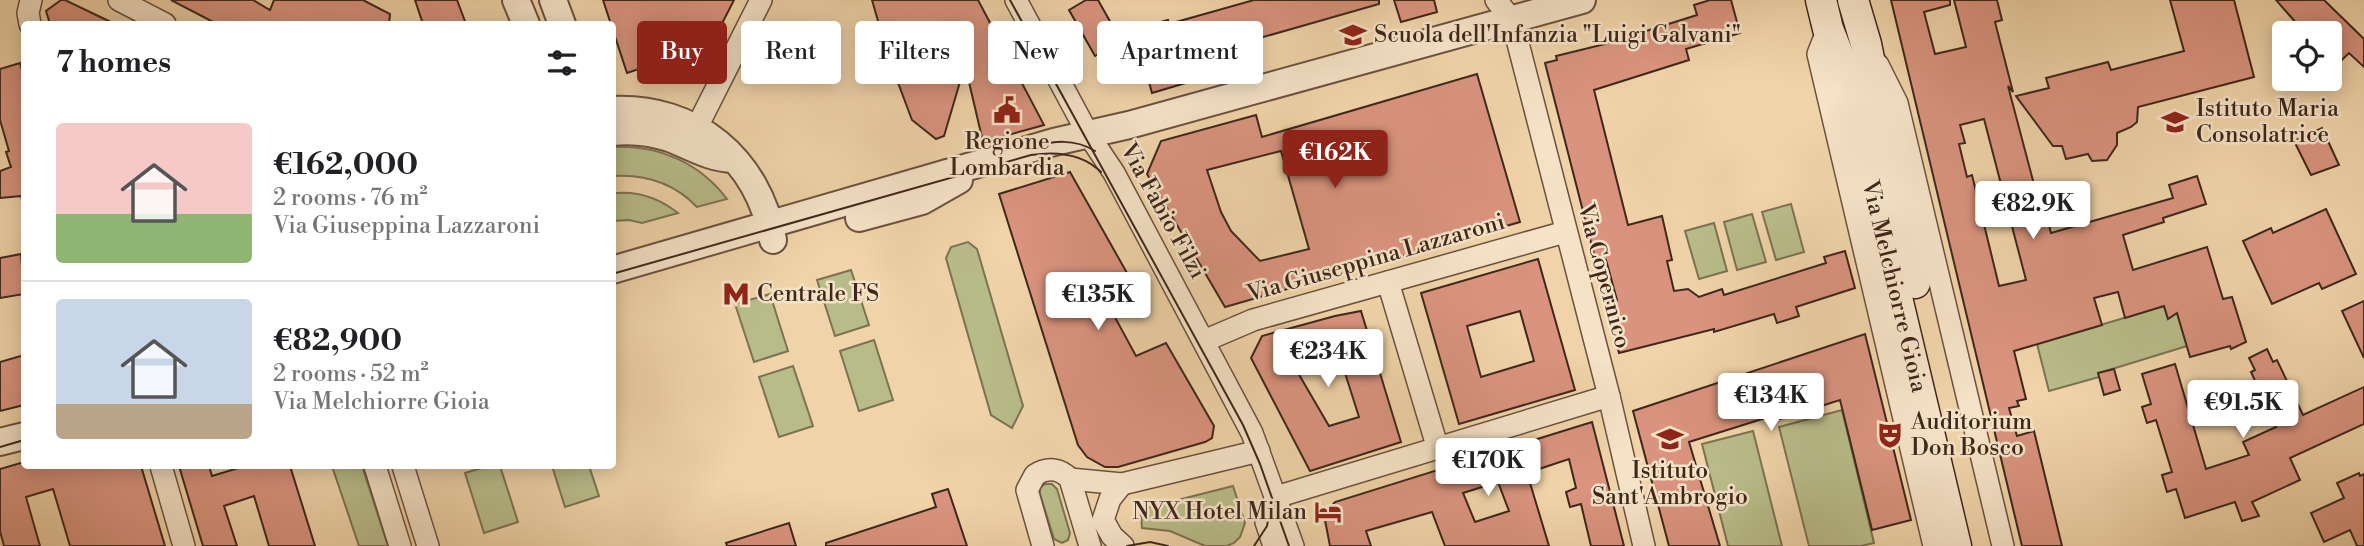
<!DOCTYPE html>
<html lang="en">
<head>
<meta charset="utf-8">
<style>
  :root { --surface:#fff; --page:#f6f6f6; --text:#202124; --muted:#757577; --line:#e0e0e0; --accent:#8f2418 }
  body { margin:0; font-family:"Libre Bodoni",serif; background:var(--page); color:var(--text); height:100vh; display:flex; flex-direction:column; font-size:26px; white-space:nowrap }
  * { box-sizing:border-box; margin:0 }
  p { font-size:23px; color:var(--muted) }
  .icon { flex:none; width:38px; height:38px; fill:none; stroke:currentColor; stroke-width:2; stroke-linecap:round; stroke-linejoin:round }
  .map { position:relative; flex:1; overflow:hidden }
  .panel { position:absolute; left:21px; top:21px; width:595px; height:448px; display:flex; flex-direction:column; background:var(--surface); border-radius:7px; box-shadow:0 4px 18px #0003 }
  .panel>* { flex:none }
  .guide { position:absolute; left:637px; top:21px; width:665px; height:63px; display:flex; gap:14px }
  .controls { position:absolute; left:2272px; top:21px; display:grid; gap:14px }
  .controls a { display:grid; place-items:center; width:70px; height:70px; border-radius:7px; background:var(--surface); box-shadow:0 4px 18px #0003; font-size:35px }
  .price { position:absolute; translate:-50% -60px; padding:0 16px; border-radius:7px; background:#fff; color:#222; font-size:23px; line-height:46px; filter:drop-shadow(0 2px 4px #0008) }
  .price::after { content:''; position:absolute; left:50%; top:42px; width:21px; height:16px; margin-left:-10px; background:inherit; clip-path:polygon(0 0,100% 0,50% 100%) }
  .price.active { background:var(--accent); color:#fff }
  ul { padding:0; list-style:none }
  li { display:flex; align-items:center; gap:21px; height:175px; padding:0 35px }
  li+li { border-top:2px solid var(--line) }
  li span { display:grid; place-items:center; flex:none; width:196px; height:140px; border-radius:7px; color:#555 }
  li>.icon { margin-inline-start:auto }
  span .icon { width:84px; height:84px; fill:#fffc; stroke-width:1 }
  li b { font-size:30px }
  h2 { display:flex; justify-content:space-between; align-items:center; height:84px; padding:0 35px; font-size:30px }
  .chip { padding:0 24px; border-radius:7px; background:var(--surface); box-shadow:0 4px 18px #0003; font-size:24px; line-height:63px }
  .chip.active { background:var(--accent); color:#fff }
  .map>svg:first-child { display:block }
  .green { fill:#b8bc89; stroke:#7c7252; stroke-width:2 }
  .building { fill:#d9937e; stroke:#3f271b; stroke-width:2; fill-rule:evenodd }
  .lines { fill:none; stroke-linecap:round; stroke-linejoin:round }
  .minor-casing { stroke:#6b523e; stroke-width:24 }
  .tertiary-casing { stroke:#6b523e; stroke-width:30 }
  .secondary-casing { stroke:#3f271b; stroke-width:33 }
  .minor { stroke:#f5e2c7; stroke-width:21 }
  .tertiary { stroke:#f5e2c7; stroke-width:26 }
  .secondary { stroke:#f5e2c7; stroke-width:30 }
  .tram { stroke:#3f271b; stroke-width:2 }
  .labels { text-anchor:middle; dominant-baseline:central; stroke-width:5; stroke-linejoin:round; paint-order:stroke }
  .poi-label { font-size:23px; fill:#3f271b; stroke:#f5e2c7; text-anchor:start }
  .street-label { font-size:23px; fill:#3f271b; stroke:#f5e2c7 }
</style>
</head>
<body>
<div class="map">
<svg width="2364" height="546" viewBox="0 0 2364 546">
  <rect width="100%" height="100%" fill="#f0d3a9"/>
  <filter id="stains"><feTurbulence type="fractalNoise" baseFrequency=".00286" numOctaves="4"/><feColorMatrix values="0 0 0 0 .2 0 0 0 0 .09 0 0 0 0 .02 0 0 0 .5 -.17"/></filter>
  <radialGradient id="worn" r=".72"><stop offset=".6" stop-color="#630" stop-opacity="0"/><stop offset="1" stop-color="#630" stop-opacity=".3"/></radialGradient>
  <g class="green">
    <path d="M613,147c45,-2 86,15 114,52l-30,8c-23,-24 -51,-33 -84,-31z"/>
    <path d="M616,193c23,-2 43,5 62,20l-36,10 -13,-3 -16,1v-27z"/>
    <path d="M1791,204l13,48 -28,8 -14,-48z"/>
    <path d="M1752,214l14,48 -29,8 -13,-48z"/>
    <path d="M1714,223l13,48 -28,8 -14,-48z"/>
    <path d="M968,242l9,7 46,157 -11,22 -21,-13 -45,-157 5,-11z"/>
    <path d="M851,270l18,55 -34,11 -18,-56z"/>
    <path d="M770,294l18,57 -34,11 -19,-58z"/>
    <path d="M2164,306l4,13 9,-6 10,33 -88,27v4l-50,14 -12,-47z"/>
    <path d="M874,340l19,60 -34,11 -19,-60z"/>
    <path d="M793,366l20,60 -34,11 -20,-60z"/>
    <path d="M1842,410l32,133 -13,3h-52l-30,-119z"/>
    <path d="M1753,431l29,115h-54l-26,-102z"/>
    <path d="M332,466h30l26,80h-29z"/>
    <path d="M488,466h12l18,56 -34,11 -19,-60z"/>
    <path d="M552,466h37l10,30 -34,11z"/>
    <path d="M1045,484h7l5,5 13,44 -2,7 -6,3 -8,-4 -14,-45v-6z"/>
    <path d="M1233,486l12,37 -5,14 -6,6 -7,3h-22l-35,-15 -28,-3 -1,-14 9,-7z"/>
  </g>
  <g class="building">
    <path d="M61,0h4l50,24h-65l-4,-13z"/>
    <path d="M171,0h82l17,10 4,-10h89l27,14 -1,10h-172z"/>
    <path d="M415,0h42l9,24h-43z"/>
    <path d="M603,0h131l-23,45 -84,28z"/>
    <path d="M872,0h106l66,125 -61,17 -18,-77 -21,71 -8,3 -24,-19 -24,-64z"/>
    <path d="M1086,0h12l23,41 -26,15 -26,-46z"/>
    <path d="M1254,0h125v4l-196,56 6,22 -37,11 -6,-22 -14,4 -11,-42 47,-13 1,4z"/>
    <path d="M1394,0h40l3,12 -36,10z"/>
    <path d="M1710,0h21l9,33 -54,16 3,11 -95,30 34,135 34,-9 10,44 -5,1 7,30 14,-2 11,8 23,-8 2,6 102,-32 -2,-6 21,-6 10,37 -59,19 3,9 -22,7 -3,-9 -60,18v-3l-95,24 -13,-50 11,-3 -11,-40 -10,2 -51,-199 12,-3 -1,-4 49,-12 92,-29 -3,-10z"/>
    <path d="M1891,0h59v5l-26,7 11,42 31,-7 -12,-47h43l5,20 -7,2 18,70 -5,-6 28,106 4,-1 11,42 122,-35 -4,-13 28,-9 9,28 -43,14 1,4 -41,13 10,35 74,-23 16,52 9,-2 14,45 -15,7 -1,-3 -40,11 -13,-44 -9,6 -4,-13 -39,12 -7,-26 -24,6 8,27 -88,26 12,48 -9,2 2,5 -10,2 8,28 17,-5 28,115h-40zM1984,119l42,161 -27,6 -27,-111 -5,2 -8,-33 6,-1 -5,-18z"/>
    <path d="M2170,0h64l20,77 -116,30 -1,15 -6,5 -14,6v12l-10,15 -15,1 -4,-7 -22,5 -4,-13h-9l-37,-50 33,-8 -3,-10 62,-16 3,8 73,-19z"/>
    <path d="M2276,0h48l40,39v28l-15,-14 -20,19v-39h-24z"/>
    <path d="M20,63l4,14v122l-2,1 -1,-4 -21,2v-27l11,-4 -5,-15 3,-1 -9,-31v-51z"/>
    <path d="M1477,74l43,148 -295,85 -78,-133 14,-33 95,-26 6,22zM1281,151l28,98 -49,12 -29,-30 -10,-19 -14,-42z"/>
    <path d="M2322,128l17,37 -28,10 -17,-34z"/>
    <path d="M1070,172l70,124 -29,14 25,46 30,-13 48,83 -2,12 -7,4 -87,25h-13l-18,-10 -9,-12 -79,-251z"/>
    <path d="M2326,209l30,65 -34,15 -3,-6 -47,21 -29,-63 28,-13 2,5z"/>
    <path d="M21,254l3,40 -24,4v-40z"/>
    <path d="M1538,259l37,131 -116,34 -38,-131zM1520,311l14,50 -53,16 -14,-51z"/>
    <path d="M2364,301v57l-22,-47z"/>
    <path d="M1361,311l40,131 -91,29 -59,-113 11,-22 73,-20zM1338,351l21,66 -30,9 -35,-60z"/>
    <path d="M1865,334l46,186 -39,10 -32,-130 -60,19 -2,-5 -89,28 31,104h-51l-36,-135z"/>
    <path d="M2267,349l6,13 4,-2 26,55 61,-28v37l-74,34 10,22 -48,22 7,14 -17,5 -7,-19 -50,16 -9,-29 -9,3 -5,-17 10,-3 -16,-52 -9,3 -5,-16 9,-3 -9,-30 33,-10 31,105 43,-14 -6,-13 33,-15 -25,-55 4,-2 -6,-12z"/>
    <path d="M24,355v50l-24,6v-49z"/>
    <path d="M2114,369l6,21 -16,5 -6,-22z"/>
    <path d="M1592,422l32,124h-33l-10,-42 -11,3 -4,-15 10,-4 -7,-29 -42,14 22,73h-104l-13,-34 -66,19 5,15h-41l-6,-31 11,-13zM1498,482l11,29 -34,11 -12,-29z"/>
    <path d="M24,462v4h117l24,80h-95l-17,-57 -27,8 14,49h-36l-4,-15v-62z"/>
    <path d="M179,466h30l3,10 33,-10h45l25,80h-46l-15,-50 -30,10 13,40h-34z"/>
    <path d="M2359,473l1,3 4,-2v72h-7l-7,-16 -26,12 -13,-29 33,-15 -7,-15z"/>
    <path d="M948,489l19,57h-141v-3l110,-36 -4,-13z"/>
    <path d="M789,523l7,23h-69l-1,-3z"/>
  </g>
  <g class="lines">
    <defs>
      <g id="minor">
        <path d="M119,0l46,24"/>
        <path d="M1016,0l72,134 26,39 138,260 41,113"/>
        <path d="M1496,0l16,20 97,376 35,150"/>
        <path d="M30,24l-2,-11 3,-13"/>
        <path d="M1828,29l-10,25 116,492"/>
        <path d="M1878,65l19,38 106,443"/>
        <path d="M697,127l64,-127"/>
        <path d="M1388,282l50,167"/>
        <path d="M1204,341l49,-21 312,-88"/>
        <path d="M161,466l23,80"/>
        <path d="M375,466l25,80"/>
        <path d="M403,466l25,80"/>
        <path d="M1070,479l52,5 137,-33"/>
        <path d="M1122,484l-12,15 -7,21 9,16 11,10"/>
        <path d="M1276,497l333,-101"/>
        <path d="M1043,546l-16,-56 8,-15c12,-8 25,-7 35,4l20,67"/>
        <path d="M1274,546l-8,-24 10,-25"/>
      </g>
      <g id="tertiary">
        <path d="M516,0l10,24"/>
        <path d="M553,0l9,24"/>
        <path d="M612,110c83,-4 146,49 161,130"/>
        <path d="M612,132c19,-2 39,0 57,6 22,8 39,20 64,21"/>
        <path d="M859,218l63,-17 37,-21"/>
        <path d="M612,270l442,-128 75,-17 453,-125"/>
        <path d="M0,442l24,-6"/>
      </g>
      <g id="secondary">
        <path id="s1" d="M1821,0l7,29 13,33 115,484"/>
        <path d="M1853,0l13,44 49,239"/>
      </g>
    </defs>
    <use href="#minor" class="minor-casing"/>
    <use href="#tertiary" class="tertiary-casing"/>
    <use href="#secondary" class="secondary-casing"/>
    <use href="#minor" class="minor"/>
    <use href="#tertiary" class="tertiary"/>
    <use href="#secondary" class="secondary"/>
    <g class="tram">
      <path d="M1010,0l233,425 17,39 29,82"/>
      <path d="M1031,147c23,-6 43,-9 64,4"/>
      <path d="M612,274l419,-119c26,-4 51,-2 70,17"/>
      <path d="M0,447l24,-7"/>
      <path d="M1127,546l23,-4 18,4"/>
      <path d="M1254,546l13,-20 4,-23"/>
    </g>
  </g>
  <defs>
    <symbol id="school-bare" viewBox="-9 -9 18 18"><path d="M0-5L7-2L0 1L-7-2ZM-4 1L0 2.5L4 1V4Q0 6-4 4Z" fill="#8f2418" stroke="#f5e2c7" stroke-width="2.5" paint-order="stroke"/></symbol>
    <symbol id="civic-bare" viewBox="-9 -9 18 18"><path d="M-.6-6.5H3V-4.5H.6V-3L4-1V1h2V6H-6V1h2V-1L-.6-3ZM-1.2 2.5V6h2.4V2.5Z" fill="#8f2418" stroke="#f5e2c7" stroke-width="2.5" paint-order="stroke"/></symbol>
    <symbol id="metro-bare" viewBox="-9 -9 18 18"><path d="M-5.5 5V-5H-3L0 0L3-5H5.5V5H3V-.5L0 4L-3-.5V5Z" fill="#8f2418" stroke="#f5e2c7" stroke-width="2.5" paint-order="stroke"/></symbol>
    <symbol id="theatre-bare" viewBox="-9 -9 18 18"><path d="M-5-5.5Q0-4 5-5.5V0Q5 5 0 6Q-5 5-5 0ZM-3.3-2.5H-1v1.5H-3.3ZM1-2.5H3.3v1.5H1ZM-2.8 1Q0 5.5 2.8 1Z" fill="#8f2418" stroke="#f5e2c7" stroke-width="2.5" paint-order="stroke"/></symbol>
    <symbol id="hotel-bare" viewBox="-9 -9 18 18"><path d="M-6-4.5h1.5V1H6V5H4.5V3h-9V5H-6ZM-4 0a1.8 1.8 0 1 1 3.6 0ZM.5 0V-2.5h3Q6-2.5 6 0Z" fill="#8f2418" stroke="#f5e2c7" stroke-width="2.5" paint-order="stroke"/></symbol>
  </defs>
  <g fill-rule="evenodd">
    <use href="#school-bare" x="1334" y="16" width="38" height="38"/>
    <use href="#civic-bare" x="988" y="91" width="38" height="38"/>
    <use href="#school-bare" x="2156" y="103" width="38" height="38"/>
    <use href="#metro-bare" x="717" y="275" width="38" height="38"/>
    <use href="#theatre-bare" x="1871" y="416" width="38" height="38"/>
    <use href="#school-bare" x="1651" y="420" width="38" height="38"/>
    <use href="#hotel-bare" x="1309" y="493" width="38" height="38"/>
  </g>
  <g class="labels">
    <g class="poi-label">
      <text x="1374" y="35">Scuola dell'Infanzia "Luigi Galvani"</text>
      <text x="2196" y="109">Istituto Maria<tspan x="2196" dy="26">Consolatrice</tspan></text>
      <text x="1007" y="142" text-anchor="middle">Regione<tspan x="1007" dy="26">Lombardia</tspan></text>
      <text x="757" y="294">Centrale FS</text>
      <text x="1911" y="422">Auditorium<tspan x="1911" dy="26">Don Bosco</tspan></text>
      <text x="1670" y="471" text-anchor="middle">Istituto<tspan x="1670" dy="26">Sant'Ambrogio</tspan></text>
      <text x="1307" y="512" text-anchor="end">NYX Hotel Milan</text>
    </g>
    <g class="street-label">
      <text transform="translate(1163 211) rotate(61)">Via Fabio Filzi</text>
      <text transform="translate(1376 258) rotate(-16)">Via Giuseppina Lazzaroni</text>
      <text transform="translate(1604 276) rotate(75)">Via Copernico</text>
      <text stroke="none"><textPath href="#s1" startOffset="296">Via Melchiorre Gioia</textPath></text>
    </g>
  </g>
  <rect width="100%" height="100%" filter="url(#stains)"/>
  <rect width="100%" height="100%" fill="url(#worn)"/>
</svg>
<div class="controls">
<a><svg class="icon" aria-label="locate" viewBox="0 0 24 24"><circle cx="12" cy="12" r="6"/><path d="M12 2v4M12 18v4M2 12h4M18 12h4"/></svg></a>
</div>
<b class="price active" style="left:1335px;top:190px">€162K</b>
<b class="price" style="left:2033px;top:241px">€82.9K</b>
<b class="price" style="left:1098px;top:332px">€135K</b>
<b class="price" style="left:1328px;top:389px">€234K</b>
<b class="price" style="left:1771px;top:433px">€134K</b>
<b class="price" style="left:2243px;top:440px">€91.5K</b>
<b class="price" style="left:1488px;top:498px">€170K</b>
<div class="guide">
<a class="chip active">Buy</a>
<a class="chip">Rent</a>
<a class="chip">Filters</a>
<a class="chip">New</a>
<a class="chip">Apartment</a>
</div>
<section class="panel">
<h2>7 homes<svg class="icon" aria-label="filters" viewBox="0 0 24 24"><path d="M4 7h16M4 17h16"/><circle cx="9" cy="7" r="2"/><circle cx="15" cy="17" r="2"/></svg></h2>
<ul>
<li><span style="background:linear-gradient(#f6c9c9 65%,#8fb573 0)"><svg class="icon" aria-label="home" viewBox="0 0 24 24"><path d="M3 11l9-7 9 7M6 9v11h12V9"/></svg></span><div><b>€162,000</b><p>2 rooms · 76 m²</p><p>Via Giuseppina Lazzaroni</p></div></li>
<li><span style="background:linear-gradient(#c9d6e8 75%,#b9a48a 0)"><svg class="icon" aria-label="home" viewBox="0 0 24 24"><path d="M3 11l9-7 9 7M6 9v11h12V9"/></svg></span><div><b>€82,900</b><p>2 rooms · 52 m²</p><p>Via Melchiorre Gioia</p></div></li>
</ul>
</section>
</div>
</body>
</html>
